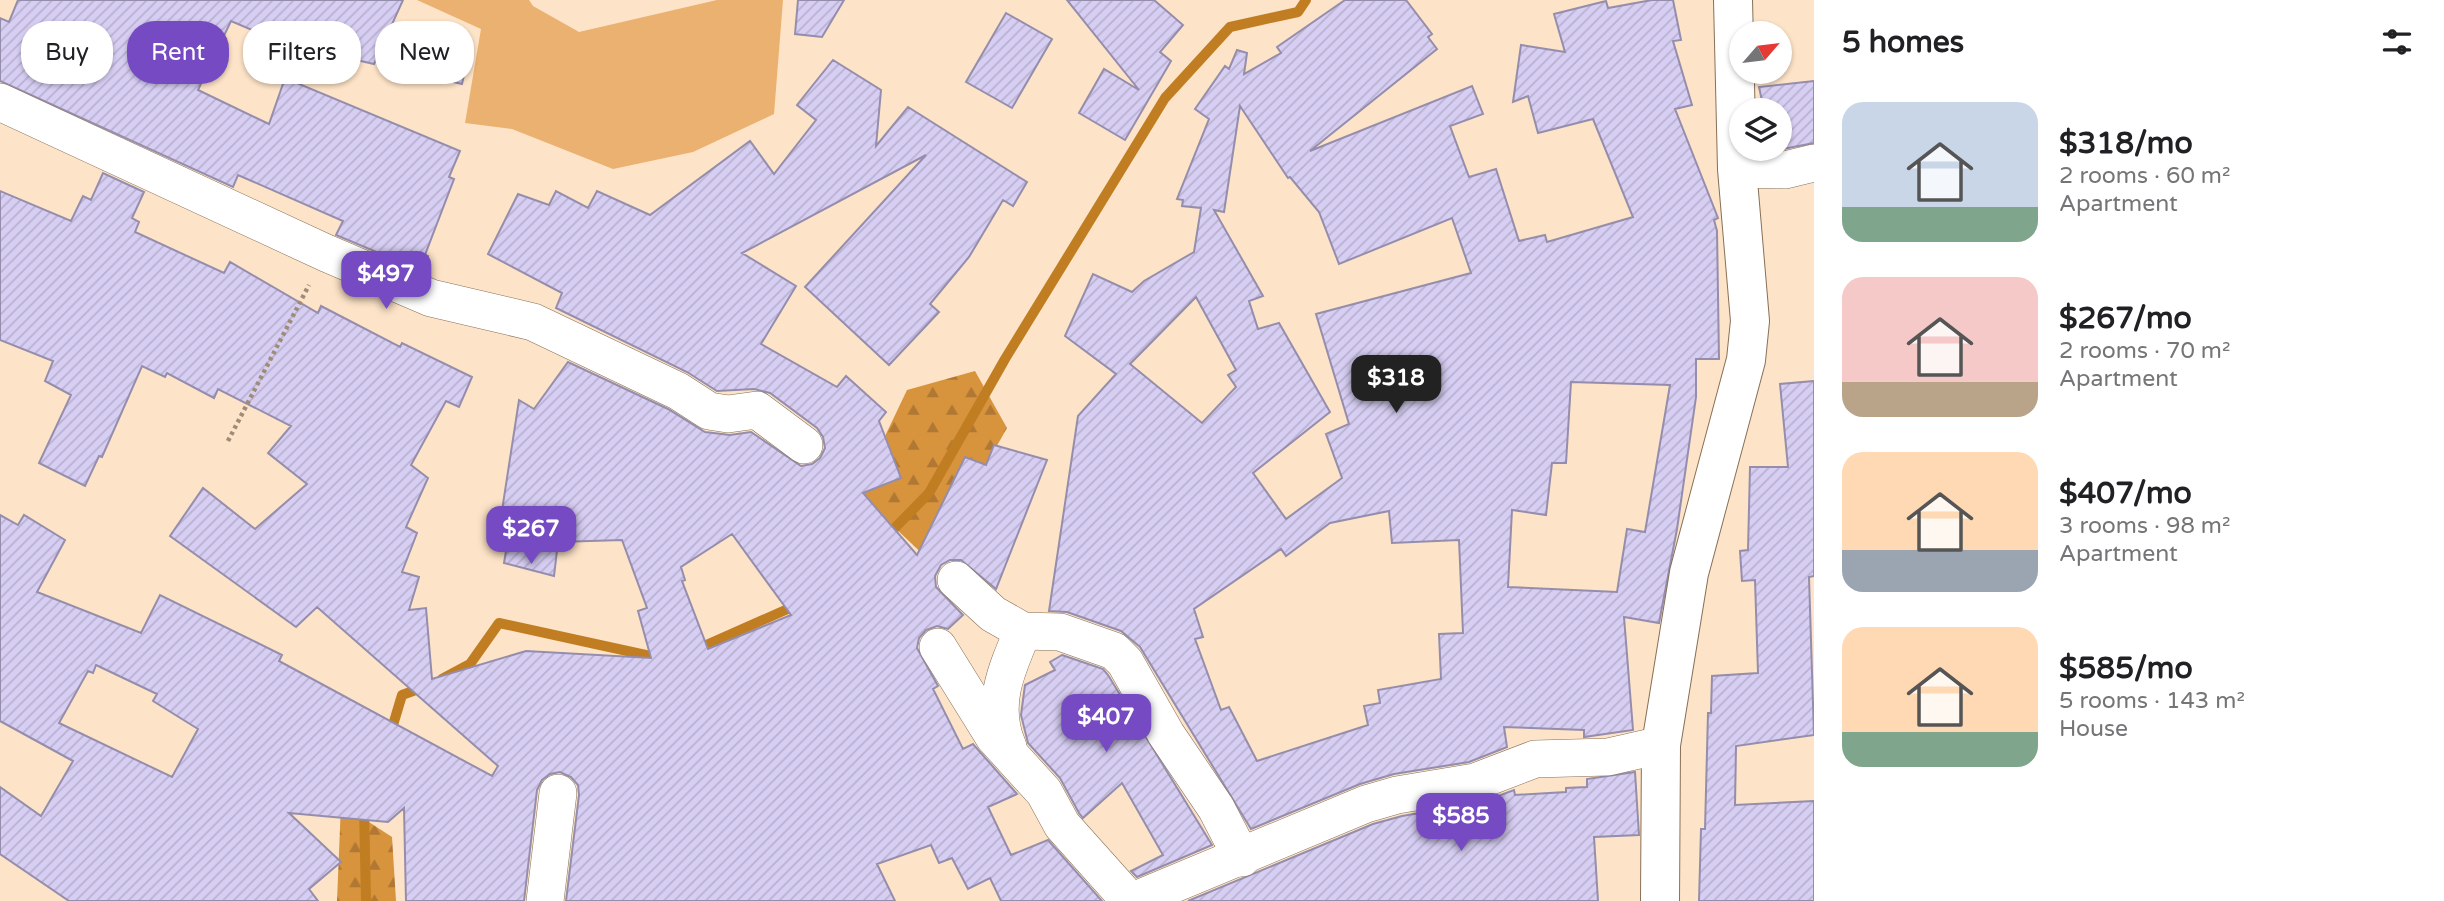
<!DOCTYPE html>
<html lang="en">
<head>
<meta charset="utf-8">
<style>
  :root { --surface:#fff; --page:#f6f6f6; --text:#202124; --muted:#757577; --accent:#764ac2 }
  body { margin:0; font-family:"Varela Round",sans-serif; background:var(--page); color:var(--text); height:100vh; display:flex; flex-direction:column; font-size:26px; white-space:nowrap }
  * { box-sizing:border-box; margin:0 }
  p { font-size:23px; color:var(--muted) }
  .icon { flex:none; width:38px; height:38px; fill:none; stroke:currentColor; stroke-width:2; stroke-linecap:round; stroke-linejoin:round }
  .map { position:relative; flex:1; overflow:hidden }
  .panel { display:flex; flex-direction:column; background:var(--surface); width:630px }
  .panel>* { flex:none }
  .top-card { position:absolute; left:21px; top:21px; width:665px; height:63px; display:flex; gap:14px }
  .needle { width:46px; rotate:62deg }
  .fabs { position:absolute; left:1729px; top:21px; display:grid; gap:14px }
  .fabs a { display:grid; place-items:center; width:63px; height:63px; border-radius:50%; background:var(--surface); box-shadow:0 2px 5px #0004; font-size:35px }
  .price { position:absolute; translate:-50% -60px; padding:0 16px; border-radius:14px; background:var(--accent); color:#fff; font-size:23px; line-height:46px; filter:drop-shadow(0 2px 4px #0008) }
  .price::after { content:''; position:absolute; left:50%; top:42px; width:21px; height:16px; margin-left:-10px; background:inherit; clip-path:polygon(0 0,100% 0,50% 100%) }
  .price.current { background:#222; color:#fff }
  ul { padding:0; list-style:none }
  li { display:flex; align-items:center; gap:21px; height:175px; padding:0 28px }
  li span { display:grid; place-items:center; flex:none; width:196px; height:140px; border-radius:21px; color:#555 }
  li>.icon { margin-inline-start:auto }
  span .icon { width:84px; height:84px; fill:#fffc; stroke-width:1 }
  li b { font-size:30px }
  h2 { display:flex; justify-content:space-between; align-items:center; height:84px; padding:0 28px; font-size:30px }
  .pill { padding:0 24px; border-radius:28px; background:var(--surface); box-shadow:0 2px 5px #0004; font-size:24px; line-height:63px }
  .pill.current { background:var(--accent); color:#fff }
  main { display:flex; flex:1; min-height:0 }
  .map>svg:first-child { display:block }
  .green { fill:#ebb170 }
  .forest { fill:url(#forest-firs) }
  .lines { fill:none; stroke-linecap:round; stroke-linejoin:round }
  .stream { stroke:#c07d22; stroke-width:10 }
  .building { fill:url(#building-hatch); stroke:#958dac; stroke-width:2; fill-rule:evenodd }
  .minor-casing { stroke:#877057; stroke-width:38 }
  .tertiary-casing { stroke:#877057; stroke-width:40 }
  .path { stroke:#9f8c78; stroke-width:4.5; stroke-dasharray:3.5 3.5; stroke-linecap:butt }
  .minor { stroke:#fff; stroke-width:37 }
  .tertiary { stroke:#fff; stroke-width:38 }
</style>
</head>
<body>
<main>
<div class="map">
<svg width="1814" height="901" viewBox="0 0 1814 901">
  <defs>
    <pattern id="forest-firs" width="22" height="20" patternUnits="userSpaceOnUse" patternTransform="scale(1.75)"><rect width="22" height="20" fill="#d8933d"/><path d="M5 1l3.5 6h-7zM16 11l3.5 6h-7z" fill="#b07833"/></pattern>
    <pattern id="building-hatch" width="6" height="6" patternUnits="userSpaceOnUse" patternTransform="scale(1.75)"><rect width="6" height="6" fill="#d7cef3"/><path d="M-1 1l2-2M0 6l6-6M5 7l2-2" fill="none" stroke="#b9b1d0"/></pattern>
  </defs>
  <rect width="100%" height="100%" fill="#fde3c7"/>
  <path class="green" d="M417,0h112l4,6 46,26 138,-32h66l-9,114 -81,38 -80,17 -101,-40 -47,-6 16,-94z"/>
  <g class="forest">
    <path d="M975,371l32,57 -76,134 -80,-76 26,-33 30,-63z"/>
    <path d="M341,804l51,33 4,64h-59z"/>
  </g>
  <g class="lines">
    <g class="stream">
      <path d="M884,539l45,-46 76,-134 160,-261 65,-71 68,-15 8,-12"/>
      <path d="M695,650l104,-46"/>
      <path d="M442,679l28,-15 29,-41 165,36"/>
      <path d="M386,731l7,-6 9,-30 22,-8"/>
      <path d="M364,807l2,94"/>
    </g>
  </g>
  <g class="building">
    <path d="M18,0h385l-29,64 -91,-21 -52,-22 -33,69 71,34 16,-46 175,73 -11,26 5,2 -29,76 3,1 -6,15 -86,-36 7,-14 -105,-46 -5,12 -233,-106v-63l9,4z"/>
    <path d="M798,0h46l-22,37 -27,-3z"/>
    <path d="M1067,0h87l29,25 -23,27 11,9 -46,79 -46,-27 25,-44 35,21z"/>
    <path d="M1345,0h61l26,34 -4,3 9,12 -127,102 162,-65 11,28 -33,12 19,51 27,-8 23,72 26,-6 2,7 86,-25 -40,-98 -55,14 -10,-37 -15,6 8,-57 44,7 -11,-38 52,-13 2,7 44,-8h21l8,40 -8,1 19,64 -17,4 43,109 -4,2 3,11 2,128h-23v38l-19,132 -18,94 -35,-6 9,113 -49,7v-7l-80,-3 3,20 -38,15 -75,12 -34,10 -109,45 -111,-182 -19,-16 -54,-19 -18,-1 29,-195 38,-42 -51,-38 28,-62 39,18 12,-11 50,-29 7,-44 -19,-2 1,-6 -6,-1 32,-80 -14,-10 30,-43 4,3 8,-19 10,3 -3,21 37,-21 -4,-6zM1240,106l48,72 2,-1 29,35 20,52 113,-46 19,55 -155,41 33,110 -23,10 16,44 -56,41 -33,-46 77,-61 -51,-89 -21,6 -9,-28 14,-5 -49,-86 10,2zM1196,297l40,73 -8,5 8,12 -34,36 -72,-59zM1571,382l99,3 -25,147 -18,-3 -10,63 -109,-5 4,-77 34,5 6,-52h14zM1389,511l3,32 67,-3 4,93 -24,1 2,45 -63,11 2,13 -16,3 4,19 -111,36 -28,-54 -8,3 -26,-71 8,-2 -9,-28 87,-60 5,7 44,-33z"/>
    <path d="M1006,13l46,26 -40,69 -46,-26z"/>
    <path d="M440,45l29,7 -7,32 -29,-7z"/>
    <path d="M833,60l48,30 -5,56 32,-39 119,75 -14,24 -10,-6 -34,57 -39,47 9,8 -50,53 -84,-78 121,-132 -184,98 54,33 -35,58 76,43 9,-11 40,36 -7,9 22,57 -38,15 54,62 48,-98 21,8 8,-20 53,15 -51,129 -35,-29h-11l-9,5 -6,11 1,11 27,28 -15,14 -11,-3 -11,4 -7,8 -2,10 21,38 -5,3 30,60 10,-5 44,50 -29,13 23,48 37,-15 54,61h-101l-11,-23 -22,11 -16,-31 -13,5 -8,-18 -54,19 18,37h-329l13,-106 -1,-10 -7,-8 -11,-5 -10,2 -8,6 -5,10 -13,111h-118l-2,-93 -16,14 -99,-9 52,49 -32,27 9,12h-249l-69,-47v-67l41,29 32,-55 -73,-40v-206l18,10 6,-10 41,25 -28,52 104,41 19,-38 122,60 -3,6 213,115 6,-10 -181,-159 -21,20 -126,-91 33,-48 52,41 52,-45 -39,-31 23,-27 -73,-37 -4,9 -47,-25 -2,4 -23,-11 -40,91 -3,-1 -14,30 -46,-23 32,-68 -26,-14 8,-20 -53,-21v-149l71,30 12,-25 8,4 12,-27 41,19 -12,26 7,4 -4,10 89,41 6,-11 88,51 3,-7 79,41 2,-4 70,34 -13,30 -13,-6 -35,64 17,13 -22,49 11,6 -15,39 17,5 -10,33 17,-2 6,71 94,-28 125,7 -13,-47 9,-3 -25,-68 -64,2 -4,34 -50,-13 3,-18 -10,-2 22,-143 15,9 34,-47 100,47 37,23 25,3 21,-3 50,34 11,-2 8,-6 5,-10 -2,-11 -6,-9 -47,-35 -16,-4 -37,2 -30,-19 -131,-64 6,-15 -74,-39 30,-60 31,11 7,-14 32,17 9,-17 53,24 100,-74 24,33 42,-54 -19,-15zM732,534l59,81 -83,34 -26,-68 3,-1 -4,-13zM96,665l61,29 -4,7 45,28 -26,48 -113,-54 29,-52 5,2z"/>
    <path d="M1814,81v62l-31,6h-10h7v-39h-16l-5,-23z"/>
    <path d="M1814,381v195l-5,1 5,158 -78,11 -1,59 79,-4v100h-115l2,-72h4l3,-116h3l1,-37 46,-3 -3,-93 -13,1 -2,-30 8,-1 2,-83h38l-8,-83z"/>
    <path d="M1062,655l41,14 5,6 104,170 -75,32 -6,-6 32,-16 -41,-72 -39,35 -4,-5 -19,-35 -32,-35 -7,-28 4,-30 30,-15 -5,-8z"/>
    <path d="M1635,772l4,63 -45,2 4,64h-410l185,-77 29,-8 77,-13 35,-13 1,5 51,-3v-4l21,-1v-8z"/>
  </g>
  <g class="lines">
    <defs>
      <g id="minor">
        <path d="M0,102l326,151 105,45 102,24 145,69 31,20 19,3 29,-4 47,35"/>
        <path d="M1737,169l48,1 29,-7"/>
        <path d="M956,580l37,34 30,17 37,1 54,19 11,11 41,72 50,74 26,50"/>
        <path d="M938,647l56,90 50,55 18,33 68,76"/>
        <path d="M1008,747c-18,-41 -2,-77 15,-116"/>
        <path d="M545,901l13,-108"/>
        <path d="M1133,901l233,-97 31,-9 78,-13 60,-23 73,-2 53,-12"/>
      </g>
      <path id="tertiary" d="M1660,901l1,-156 28,-172 57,-213 4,-39 -13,-152 -4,-169"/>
    </defs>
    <use href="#minor" class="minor-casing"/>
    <use href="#tertiary" class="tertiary-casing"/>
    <path class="path" d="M228,441l81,-156"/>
    <use href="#minor" class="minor"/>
    <use href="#tertiary" class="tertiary"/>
  </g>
</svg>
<div class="fabs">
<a><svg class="needle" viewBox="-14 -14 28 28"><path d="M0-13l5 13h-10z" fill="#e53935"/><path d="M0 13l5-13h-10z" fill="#757577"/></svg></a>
<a><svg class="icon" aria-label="layers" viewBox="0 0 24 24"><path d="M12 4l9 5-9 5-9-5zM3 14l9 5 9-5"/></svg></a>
</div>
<b class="price" style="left:386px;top:311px">$497</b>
<b class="price current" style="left:1396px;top:415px">$318</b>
<b class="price" style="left:531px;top:566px">$267</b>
<b class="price" style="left:1106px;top:754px">$407</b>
<b class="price" style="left:1461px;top:853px">$585</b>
<div class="top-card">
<a class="pill">Buy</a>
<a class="pill current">Rent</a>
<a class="pill">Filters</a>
<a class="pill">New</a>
</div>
</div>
<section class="panel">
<h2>5 homes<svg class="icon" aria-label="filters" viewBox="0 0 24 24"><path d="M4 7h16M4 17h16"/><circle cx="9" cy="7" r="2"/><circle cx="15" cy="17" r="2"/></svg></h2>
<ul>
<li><span style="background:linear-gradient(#c9d6e8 75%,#7fa58c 0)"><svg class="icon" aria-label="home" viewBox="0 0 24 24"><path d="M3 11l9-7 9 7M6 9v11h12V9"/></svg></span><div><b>$318/mo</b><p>2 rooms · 60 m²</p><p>Apartment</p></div></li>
<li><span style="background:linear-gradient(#f6c9c9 75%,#b9a48a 0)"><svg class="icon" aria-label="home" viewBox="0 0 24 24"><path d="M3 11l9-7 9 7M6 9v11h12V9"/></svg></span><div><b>$267/mo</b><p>2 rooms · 70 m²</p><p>Apartment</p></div></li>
<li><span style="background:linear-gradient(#ffd9b3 70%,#9aa5b1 0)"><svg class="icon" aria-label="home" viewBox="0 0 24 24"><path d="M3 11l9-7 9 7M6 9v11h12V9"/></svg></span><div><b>$407/mo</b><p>3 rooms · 98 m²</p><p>Apartment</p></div></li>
<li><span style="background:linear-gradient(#ffd9b3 75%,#7fa58c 0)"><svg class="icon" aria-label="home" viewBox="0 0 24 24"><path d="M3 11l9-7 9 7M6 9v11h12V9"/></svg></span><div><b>$585/mo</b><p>5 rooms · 143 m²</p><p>House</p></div></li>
</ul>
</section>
</main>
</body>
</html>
